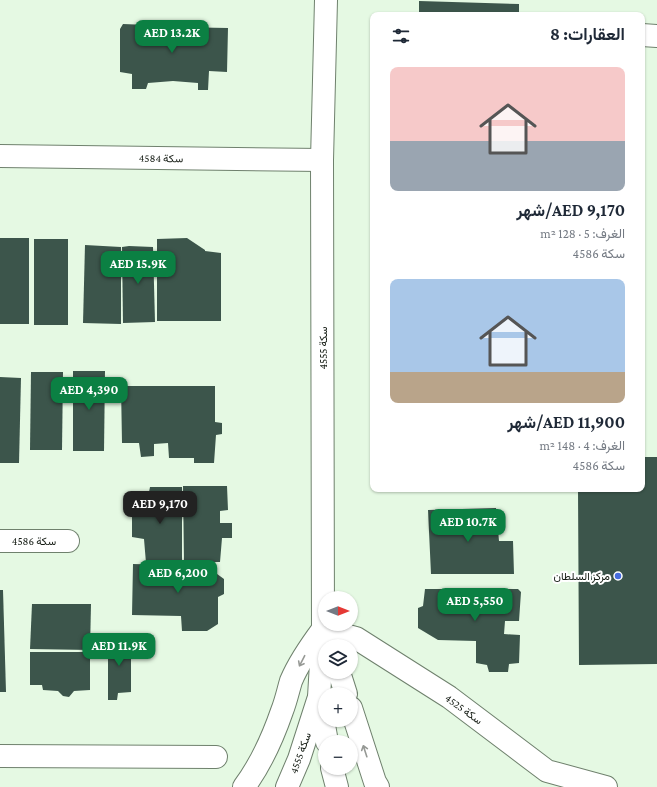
<!DOCTYPE html>
<html lang="ar">
<head>
<meta charset="utf-8">
<style>
  :root { --surface:#fff; --page:#f6f6f7; --text:#1f2937; --muted:#747a83; --accent:#0b8043 }
  body { margin:0; font-family:"Crimson Pro",Vazirmatn,serif; background:var(--page); color:var(--text); direction:rtl; height:100vh; display:flex; flex-direction:column; font-size:15px; white-space:nowrap }
  * { box-sizing:border-box; margin:0 }
  p { font-size:13px; color:var(--muted) }
  .icon { flex:none; width:22px; height:22px; fill:none; stroke:currentColor; stroke-width:2; stroke-linecap:round; stroke-linejoin:round }
  .map { position:relative; flex:1; overflow:hidden; direction:ltr }
  .details { position:absolute; left:370px; top:12px; width:275px; height:480px; display:flex; flex-direction:column; background:var(--surface); border-radius:8px; box-shadow:0 1px 3px #0004; direction:rtl }
  .details>* { flex:none }
  .needle { width:26px; rotate:90deg }
  .fabs { position:absolute; left:318px; top:591px; display:grid; gap:8px }
  .fabs a { display:grid; place-items:center; width:40px; height:40px; border-radius:50%; background:var(--surface); box-shadow:0 1px 3px #0004; font-size:20px }
  .price { position:absolute; translate:-50% -34px; padding:0 9px; border-radius:8px; background:var(--accent); color:#fff; font-size:13px; line-height:26px; filter:drop-shadow(0 1px 2px #0008) }
  .price::after { content:''; position:absolute; left:50%; top:24px; width:12px; height:9px; margin-left:-6px; background:inherit; clip-path:polygon(0 0,100% 0,50% 100%) }
  .price.selected { background:#222; color:#fff }
  ul { padding:0; list-style:none }
  li { display:grid; align-content:center; gap:8px; height:212px; padding:0 20px }
  li span { display:grid; place-items:center; height:124px; border-radius:8px; color:#555 }
  li>.icon { margin-inline-start:auto }
  span .icon { width:72px; height:72px; fill:#fffc; stroke-width:1 }
  li b { font-size:17px }
  h2 { display:flex; justify-content:space-between; align-items:center; height:48px; padding:0 20px; font-size:17px }
  .map>svg:first-child { display:block }
  .building { fill:#3c554b }
  .lines { fill:none; stroke-linecap:round; stroke-linejoin:round }
  .street-casing { stroke:#6f816d; stroke-width:24 }
  .secondary-casing { stroke:#6f816d; stroke-width:24 }
  .primary-casing { stroke:#6f816d; stroke-width:24 }
  .street { stroke:#fff; stroke-width:22 }
  .secondary { stroke:#fff; stroke-width:22 }
  .primary { stroke:#fff; stroke-width:22 }
  .oneway { stroke:#969995 }
  .poi-dot { fill:#466cde; stroke:#fff; stroke-width:1.5 }
  .labels { text-anchor:middle; dominant-baseline:central; stroke-width:4; stroke-linejoin:round; paint-order:stroke }
  .street-label { font-size:11px; fill:#151c14; stroke:#fff }
  .poi-label { font-size:11px; fill:#151c14; stroke:#fff; text-anchor:end }
</style>
</head>
<body>
<div class="map">
<svg width="657" height="787" viewBox="0 0 657 787">
  <rect width="100%" height="100%" fill="#e5f9e3"/>
  <g class="building">
    <path d="M419,1l100,3v11h-100z"/>
    <path d="M123,24l50,2v25l1,-24 54,1 -1,44 -18,-1 -1,19h-10v-7l-25,-2 -25,2 -2,6h-14v-15l-12,-2v-43z"/>
    <rect x="0" y="238" width="29" height="86"/>
    <path d="M187,238l18,12v1l16,2v68h-64v-82z"/>
    <rect x="34" y="239" width="34" height="86"/>
    <path d="M85,245l36,2v77l-38,-1z"/>
    <path d="M129,246l24,1 2,75 -32,1 -1,-76z"/>
    <path d="M73,371h32l-1,80h-31z"/>
    <path d="M31,372h32l-1,78h-32z"/>
    <path d="M0,377l21,1 -2,85h-19z"/>
    <path d="M121,386h94v36l7,1v11l-6,1 -2,28h-20v-5h-25l-1,-15 -14,1v12l-13,1 -2,-14h-17z"/>
    <path d="M642,457h15v207l-78,1 -1,-176h64z"/>
    <path d="M183,486h44l1,24 -8,1v12h12v15h-10l-2,24h-36z"/>
    <path d="M150,487h32v75l-36,1 -2,-24 -12,-2v-29h7l1,-11h8z"/>
    <path d="M496,508l3,33h14l1,33h-83l-3,-64z"/>
    <path d="M133,564l73,2 18,13v15l-6,3v27l-11,7h-25l-1,-15 -49,-1z"/>
    <path d="M425,589h93l3,3 -2,29h-14l-1,13 16,1 -1,28 -10,1 -1,8h-19l-2,-7 -11,-2v-22l-38,-1 -20,-12v-20l5,-2z"/>
    <path d="M0,590h3l3,102h-6z"/>
    <path d="M32,604h59l-1,46 -60,-1z"/>
    <path d="M108,638h23v54l-13,1 -1,7h-9z"/>
    <path d="M30,652h60v38l-16,1 -5,6 -6,-1 -5,-5 -15,-1 -1,-5h-12z"/>
  </g>
  <g class="lines">
    <defs>
      <g id="street">
        <path d="M642,35l15,1"/>
        <path d="M0,541h68"/>
      </g>
      <g id="secondary">
        <path d="M326,0l-4,160 1,469 -4,68 8,45"/>
        <path d="M0,156l322,4"/>
        <path d="M323,629l33,9 93,59 98,74 59,16"/>
        <path d="M0,756l216,1"/>
        <path d="M332,768l5,19"/>
        <path d="M287,787l12,-28 19,-59"/>
      </g>
      <g id="primary">
        <path d="M339,672l7,22"/>
        <path d="M351,708l24,74 3,5"/>
        <path d="M244,787c17,-23 29,-50 38,-76 4,-10 6,-20 9,-30 8,-19 20,-36 32,-52"/>
      </g>
    </defs>
    <use href="#street" class="street-casing"/>
    <use href="#secondary" class="secondary-casing"/>
    <use href="#primary" class="primary-casing"/>
    <use href="#street" class="street"/>
    <use href="#secondary" class="secondary"/>
    <use href="#primary" class="primary"/>
  </g>
  <defs><path id="oneway-shaft" d="M-6 0H5M1.5-3L5.5 0L1.5 3" fill="none" stroke-width="1.6" stroke-linecap="round" stroke-linejoin="round"/></defs>
  <g class="oneway">
    <use href="#oneway-shaft" transform="translate(302 661) rotate(117)"/>
    <use href="#oneway-shaft" transform="translate(365 751) rotate(-108)"/>
  </g>
  <circle class="poi-dot" cx="618" cy="576" r="4"/>
  <g class="labels">
    <g class="street-label">
      <text transform="translate(161 158) rotate(1)">سكة 4584</text>
      <text transform="translate(323 348) rotate(-90)">سكة 4555</text>
      <text x="34" y="541">سكة 4586</text>
      <text transform="translate(464 709) rotate(36)">سكة 4525</text>
      <text transform="translate(300 753) rotate(-70)">سكة 4555</text>
    </g>
    <g class="poi-label">
      <text x="610" y="576">مركز السلطان</text>
    </g>
  </g>
</svg>
<div class="fabs">
<a><svg class="needle" viewBox="-14 -14 28 28"><path d="M0-13l5 13h-10z" fill="#e53935"/><path d="M0 13l5-13h-10z" fill="#747a83"/></svg></a>
<a><svg class="icon" aria-label="layers" viewBox="0 0 24 24"><path d="M12 4l9 5-9 5-9-5zM3 14l9 5 9-5"/></svg></a>
<a>+</a>
<a>−</a>
</div>
<b class="price" style="left:172px;top:54px">AED 13.2K</b>
<b class="price" style="left:138px;top:285px">AED 15.9K</b>
<b class="price" style="left:89px;top:411px">AED 4,390</b>
<b class="price selected" style="left:160px;top:525px">AED 9,170</b>
<b class="price" style="left:468px;top:543px">AED 10.7K</b>
<b class="price" style="left:178px;top:594px">AED 6,200</b>
<b class="price" style="left:475px;top:622px">AED 5,550</b>
<b class="price" style="left:119px;top:667px">AED 11.9K</b>
<section class="details">
<h2>العقارات: 8<svg class="icon" aria-label="filters" viewBox="0 0 24 24"><path d="M4 7h16M4 17h16"/><circle cx="9" cy="7" r="2"/><circle cx="15" cy="17" r="2"/></svg></h2>
<ul>
<li><span style="background:linear-gradient(#f6c9c9 60%,#9aa5b1 0)"><svg class="icon" aria-label="home" viewBox="0 0 24 24"><path d="M3 11l9-7 9 7M6 9v11h12V9"/></svg></span><div><b>AED 9,170/شهر</b><p>الغرف: 5 · 128 m²</p><p>سكة 4586</p></div></li>
<li><span style="background:linear-gradient(#a9c7e8 75%,#b9a48a 0)"><svg class="icon" aria-label="home" viewBox="0 0 24 24"><path d="M3 11l9-7 9 7M6 9v11h12V9"/></svg></span><div><b>AED 11,900/شهر</b><p>الغرف: 4 · 148 m²</p><p>سكة 4586</p></div></li>
</ul>
</section>
</div>
</body>
</html>
